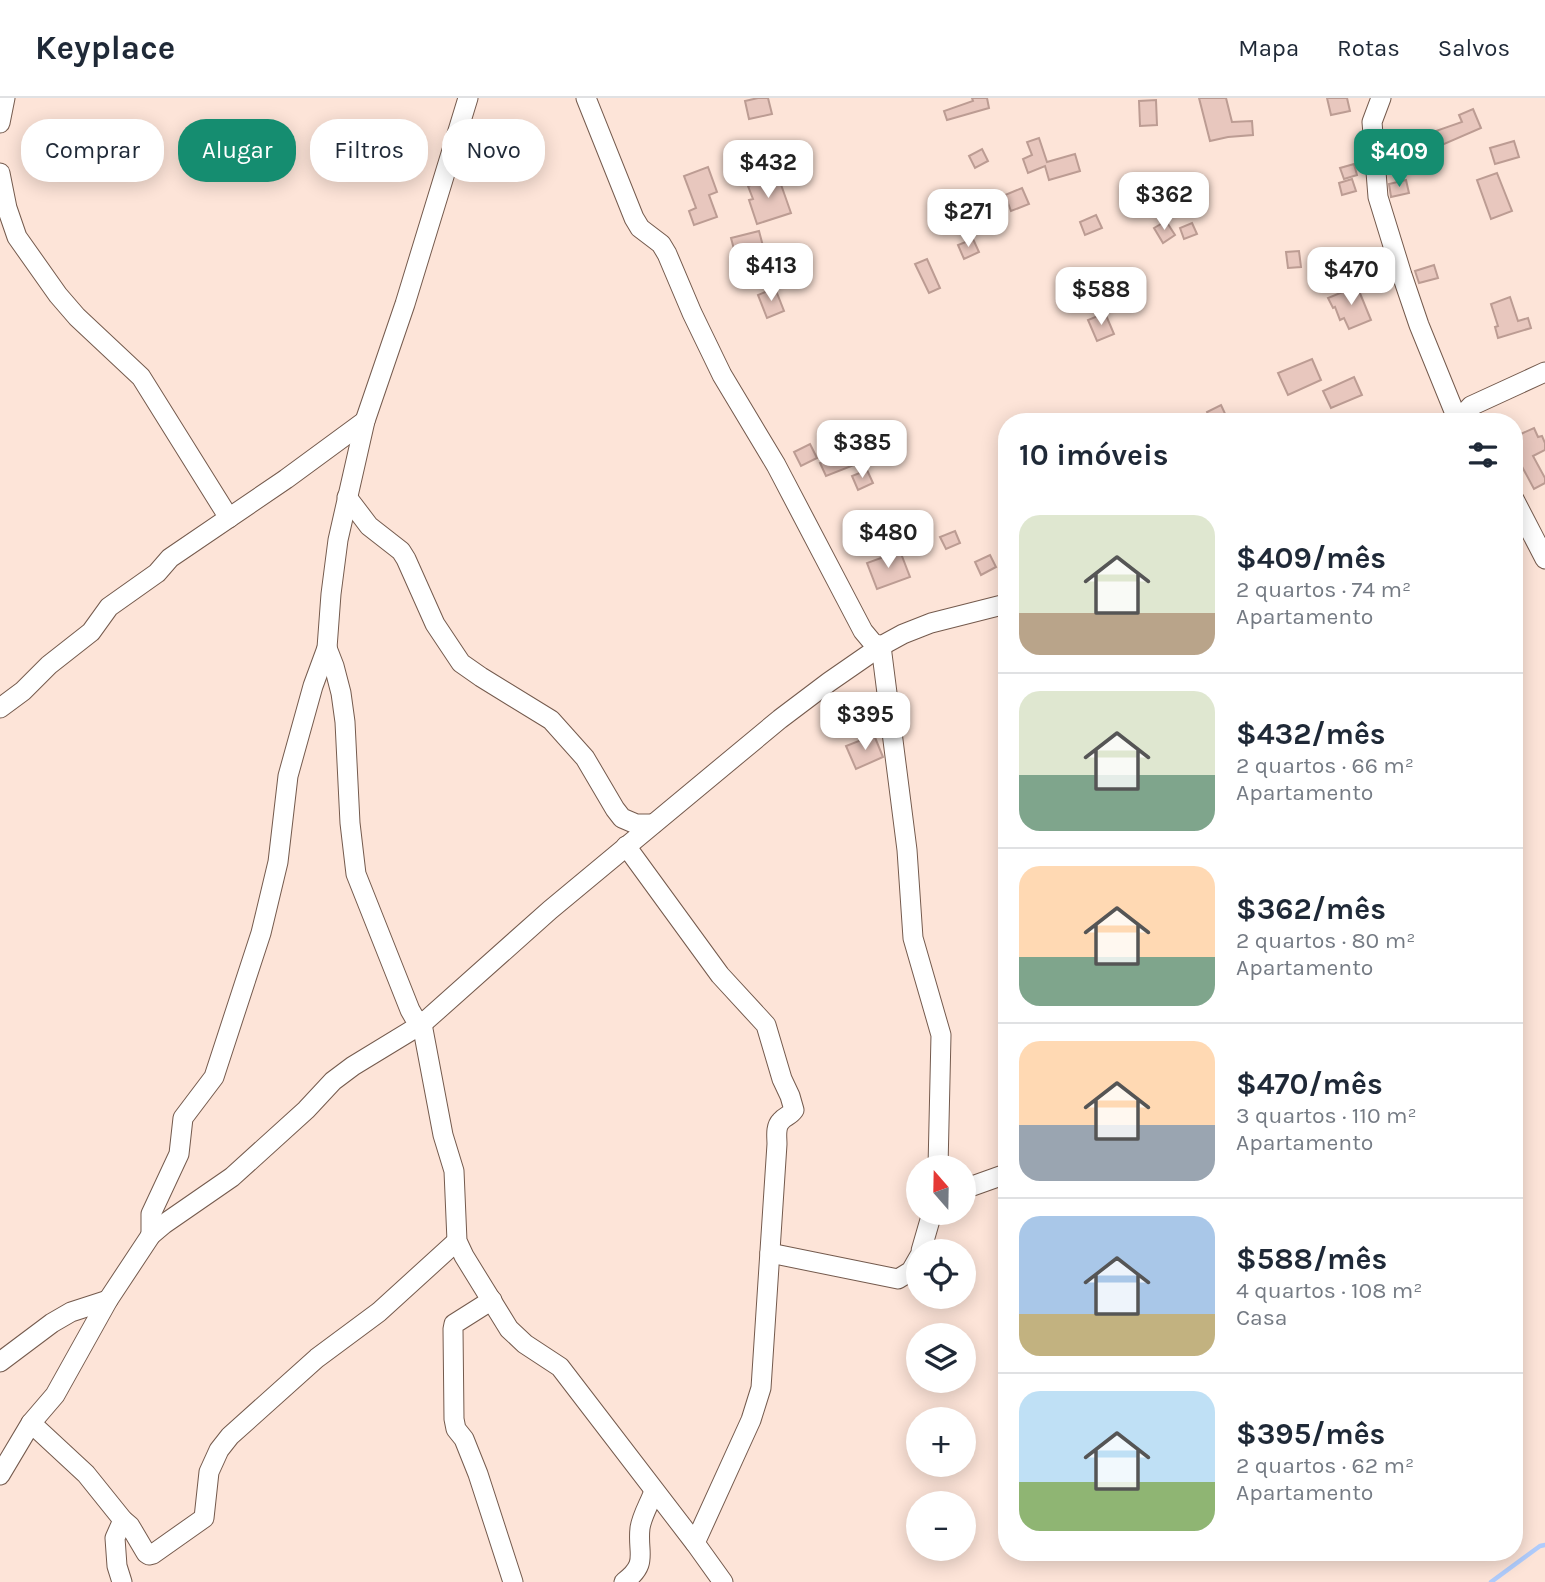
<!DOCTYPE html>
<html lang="pt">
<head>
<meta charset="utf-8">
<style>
  :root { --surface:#fff; --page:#f6f6f7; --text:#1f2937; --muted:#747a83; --line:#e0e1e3; --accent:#158d70 }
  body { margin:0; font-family:Karla,sans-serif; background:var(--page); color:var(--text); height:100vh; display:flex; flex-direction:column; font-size:26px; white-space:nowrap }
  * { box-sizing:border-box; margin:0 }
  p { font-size:23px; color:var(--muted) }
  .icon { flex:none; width:38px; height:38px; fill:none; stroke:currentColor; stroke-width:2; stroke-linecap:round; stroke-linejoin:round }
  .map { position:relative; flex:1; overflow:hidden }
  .sheet { position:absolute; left:998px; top:315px; width:525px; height:1148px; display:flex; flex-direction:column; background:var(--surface); border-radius:28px; box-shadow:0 4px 18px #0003 }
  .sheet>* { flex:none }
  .hud { position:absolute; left:21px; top:21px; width:665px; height:63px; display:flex; gap:14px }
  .needle { width:46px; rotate:340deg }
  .fabs { position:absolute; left:906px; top:1057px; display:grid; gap:14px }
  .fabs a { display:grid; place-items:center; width:70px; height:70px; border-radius:50%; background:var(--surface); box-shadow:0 4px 18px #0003; font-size:35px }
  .price { position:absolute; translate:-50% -60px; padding:0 16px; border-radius:14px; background:#fff; color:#222; font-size:23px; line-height:46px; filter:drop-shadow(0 2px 4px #0008) }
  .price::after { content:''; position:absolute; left:50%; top:42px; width:21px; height:16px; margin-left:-10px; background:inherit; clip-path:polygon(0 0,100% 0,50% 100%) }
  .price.current { background:var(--accent); color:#fff }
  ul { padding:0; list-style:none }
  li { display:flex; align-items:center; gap:21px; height:175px; padding:0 21px }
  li+li { border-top:2px solid var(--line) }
  li span { display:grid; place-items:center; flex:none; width:196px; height:140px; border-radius:21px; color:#555 }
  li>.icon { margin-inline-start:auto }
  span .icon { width:84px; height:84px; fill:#fffc; stroke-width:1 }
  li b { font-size:30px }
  h2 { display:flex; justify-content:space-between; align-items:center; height:84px; padding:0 21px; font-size:30px }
  .chip { padding:0 24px; border-radius:28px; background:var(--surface); box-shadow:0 4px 18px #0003; font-size:24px; line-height:63px }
  .chip.current { background:var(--accent); color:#fff }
  header { display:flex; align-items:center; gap:42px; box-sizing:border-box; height:98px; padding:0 35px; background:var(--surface); border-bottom:2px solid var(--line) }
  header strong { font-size:33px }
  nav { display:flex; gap:38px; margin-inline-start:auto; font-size:24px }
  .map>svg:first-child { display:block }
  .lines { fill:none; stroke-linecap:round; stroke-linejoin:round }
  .stream { stroke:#b0ccfc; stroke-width:4.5 }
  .building { fill:#e8c7be; stroke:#bc9c93; stroke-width:2 }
  .minor-casing { stroke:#745a4d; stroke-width:21 }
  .minor { stroke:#fff; stroke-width:19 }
</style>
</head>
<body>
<header>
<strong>Keyplace</strong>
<nav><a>Mapa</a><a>Rotas</a><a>Salvos</a></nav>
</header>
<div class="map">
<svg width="1545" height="1484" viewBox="0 0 1545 1484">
  <rect width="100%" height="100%" fill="#fde4d8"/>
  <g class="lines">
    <path class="stream" d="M1491,1484l49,-36 5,-1"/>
  </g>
  <g class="building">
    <path d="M758,0h10l4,16 -23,5 -4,-18z"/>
    <path d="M972,0h15l2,10 -42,12 -3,-9 29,-10z"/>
    <path d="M1199,0h27l6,24 20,-1 1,14 -25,2 -18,4z"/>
    <path d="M1327,0h20l3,13 -19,4z"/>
    <path d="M1156,2l1,25 -17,1 -1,-25z"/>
    <path d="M1473,11l8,19 -46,20 -5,-15 32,-11 -3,-7z"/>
    <path d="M1039,40l8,24 28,-8 5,17 -31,9 -4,-14 -17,7 -5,-14 9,-4 -5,-13z"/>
    <path d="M1514,43l5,16 -24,7 -5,-16z"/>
    <path d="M982,51l6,12 -13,7 -6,-12z"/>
    <path d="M1354,66l3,11 -13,4 -4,-11z"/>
    <path d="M708,69l9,25 -8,3 8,22 -23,8 -5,-14 7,-3 -12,-32z"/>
    <path d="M1497,75l15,38 -21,8 -14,-39z"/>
    <path d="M778,78l13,37 -34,11 -8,-24 4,-1 -5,-13z"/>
    <path d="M1352,81l4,12 -14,4 -3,-12z"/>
    <path d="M1406,82l3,13 -18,4 -2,-13z"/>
    <path d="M1022,90l7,16 -18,7 -6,-16z"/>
    <path d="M1096,117l6,13 -17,7 -5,-13z"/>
    <path d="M1166,123l9,14 -12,8 -9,-15z"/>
    <path d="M1192,125l5,11 -13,5 -4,-11z"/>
    <path d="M759,133l9,34 -28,7 -9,-34z"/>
    <path d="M973,141l6,13 -15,7 -6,-14z"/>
    <path d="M1299,153l2,16 -13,1 -2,-16z"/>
    <path d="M927,161l13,29 -11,5 -14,-29z"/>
    <path d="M1434,167l4,13 -19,5 -4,-12z"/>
    <path d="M1357,188l14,34 -22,9 -5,-11 -4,2 -5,-13 -2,1 -5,-10z"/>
    <path d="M775,190l9,23 -17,7 -9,-23z"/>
    <path d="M1510,199l8,24 10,-3 3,10 -33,10 -3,-11 3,-1 -7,-22z"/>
    <path d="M1105,215l9,21 -17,7 -9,-21z"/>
    <path d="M1312,261l9,21 -33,15 -10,-22z"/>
    <path d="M1354,279l8,18 -31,13 -8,-17z"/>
    <path d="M1221,307l6,13 -8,4h-8l-4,-10z"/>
    <path d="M1534,330l4,9 4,-1 3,7v7l-12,6 12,22v5l-11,6 -16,-30 -4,2v-24z"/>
    <path d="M810,346l7,14 -16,8 -7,-14z"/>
    <path d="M848,353l6,14 -28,11 -6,-13z"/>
    <path d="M867,372l6,13 -15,7 -6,-14z"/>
    <path d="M955,433l5,12 -14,6 -6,-12z"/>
    <path d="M900,453l10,26 -33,12 -10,-26z"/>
    <path d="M990,457l6,12 -15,8 -6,-13z"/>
    <path d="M874,637l9,22 -27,12 -10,-23z"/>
  </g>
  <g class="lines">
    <defs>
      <g id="minor">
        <path d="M586,0l48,120 6,10 21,16 6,10 25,59 30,62 54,90 87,166 10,12 8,3 26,204 6,88 28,97 -3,132"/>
        <path d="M1381,0l-9,24 6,75 24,78 17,50 39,96"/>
        <path d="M0,25l5,-25"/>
        <path d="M0,75l7,35 10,29 41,58 19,22 64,60 88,141"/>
        <path d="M1456,324l15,-16 74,-34"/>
        <path d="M347,399l22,29 32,25 5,8 29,65 26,39 20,14 70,43 34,38 30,51 7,9 14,6h17"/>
        <path d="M1514,401l31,60"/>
        <path d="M327,550l7,18 7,27 4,29 5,101 6,51 54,136 4,7 8,7 21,111 11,36 3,70 7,15 45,73 16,15 35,23 135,176 28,39"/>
        <path d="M0,610l23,-17 26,-26 42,-33 18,-25 48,-34 13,-15 116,-79 79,-58"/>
        <path d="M626,748l94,129 46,50 16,54 8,17 4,14c-4,6 -9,6 -13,11 -6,6 -4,16 -4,23l-16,244 -10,32 -56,123"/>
        <path d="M964,1091l42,-15"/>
        <path d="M151,1137v-21l28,-60 4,-36 31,-41 47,-144 17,-71 10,-86 25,-90 14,-38 4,-54 7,-54 27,-119 40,-117 63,-206"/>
        <path d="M921,1153l11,-38"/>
        <path d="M770,1155l128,26 13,-8 8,-14"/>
        <path d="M492,1202l-38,24 -1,5 1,90 2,10 8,10 14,35 35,108"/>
        <path d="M0,1264l52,-39 19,-11 37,-12"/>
        <path d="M31,1325l55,51 37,46 7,6 16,27 3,2 4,-1 51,-36 5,-46 10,-22 11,-14 87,-78 62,-46 78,-71"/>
        <path d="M0,1377l31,-52 24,-28 53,-95 43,-65 13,-11 68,-47 74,-67 27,-29 20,-15 69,-42 128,-114 230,-191 49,-37 52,-36 22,-12 28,-11 75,-19"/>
        <path d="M122,1484l-5,-16 -2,-28 8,-18"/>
        <path d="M624,1484c25,-19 13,-28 16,-54 2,-13 10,-25 14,-37"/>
      </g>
    </defs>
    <use href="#minor" class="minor-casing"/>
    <use href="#minor" class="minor"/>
  </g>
</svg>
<div class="fabs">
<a><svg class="needle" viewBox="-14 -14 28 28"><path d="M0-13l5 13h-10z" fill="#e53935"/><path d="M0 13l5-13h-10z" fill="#747a83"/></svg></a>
<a><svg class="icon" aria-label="locate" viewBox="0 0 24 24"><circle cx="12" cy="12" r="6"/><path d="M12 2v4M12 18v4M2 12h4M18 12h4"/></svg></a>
<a><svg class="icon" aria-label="layers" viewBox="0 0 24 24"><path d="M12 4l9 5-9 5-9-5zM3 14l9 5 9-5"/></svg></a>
<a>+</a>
<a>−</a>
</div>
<b class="price current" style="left:1399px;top:91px">$409</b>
<b class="price" style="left:768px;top:102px">$432</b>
<b class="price" style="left:1164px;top:134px">$362</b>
<b class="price" style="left:968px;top:151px">$271</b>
<b class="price" style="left:771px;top:205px">$413</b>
<b class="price" style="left:1351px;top:209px">$470</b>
<b class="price" style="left:1101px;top:229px">$588</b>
<b class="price" style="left:862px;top:382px">$385</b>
<b class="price" style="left:888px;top:472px">$480</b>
<b class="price" style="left:865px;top:654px">$395</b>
<div class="hud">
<a class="chip">Comprar</a>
<a class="chip current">Alugar</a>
<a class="chip">Filtros</a>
<a class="chip">Novo</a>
</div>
<section class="sheet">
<h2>10 imóveis<svg class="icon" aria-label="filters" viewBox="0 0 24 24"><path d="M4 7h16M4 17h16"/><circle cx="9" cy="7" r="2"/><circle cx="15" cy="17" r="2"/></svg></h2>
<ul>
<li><span style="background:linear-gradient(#dfe7d0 70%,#b9a48a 0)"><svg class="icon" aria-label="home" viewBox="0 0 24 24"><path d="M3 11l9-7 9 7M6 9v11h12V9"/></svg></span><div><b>$409/mês</b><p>2 quartos · 74 m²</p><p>Apartamento</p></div></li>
<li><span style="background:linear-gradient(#dfe7d0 60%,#7fa58c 0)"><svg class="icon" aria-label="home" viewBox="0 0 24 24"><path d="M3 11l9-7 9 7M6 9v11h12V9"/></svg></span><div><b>$432/mês</b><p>2 quartos · 66 m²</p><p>Apartamento</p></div></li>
<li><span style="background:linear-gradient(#ffd9b3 65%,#7fa58c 0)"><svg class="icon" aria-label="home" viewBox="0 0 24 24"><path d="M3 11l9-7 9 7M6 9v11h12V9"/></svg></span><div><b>$362/mês</b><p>2 quartos · 80 m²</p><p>Apartamento</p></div></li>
<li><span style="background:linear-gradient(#ffd9b3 60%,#9aa5b1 0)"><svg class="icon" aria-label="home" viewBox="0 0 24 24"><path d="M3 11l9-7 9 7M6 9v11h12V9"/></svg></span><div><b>$470/mês</b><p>3 quartos · 110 m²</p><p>Apartamento</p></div></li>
<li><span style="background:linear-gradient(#a9c7e8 70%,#c2b280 0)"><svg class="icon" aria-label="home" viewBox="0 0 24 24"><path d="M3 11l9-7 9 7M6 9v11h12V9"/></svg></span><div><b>$588/mês</b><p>4 quartos · 108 m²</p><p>Casa</p></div></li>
<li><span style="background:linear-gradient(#bfe0f5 65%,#8fb573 0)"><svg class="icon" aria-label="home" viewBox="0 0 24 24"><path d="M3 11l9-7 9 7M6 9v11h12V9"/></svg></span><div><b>$395/mês</b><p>2 quartos · 62 m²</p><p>Apartamento</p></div></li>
</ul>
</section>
</div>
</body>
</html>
